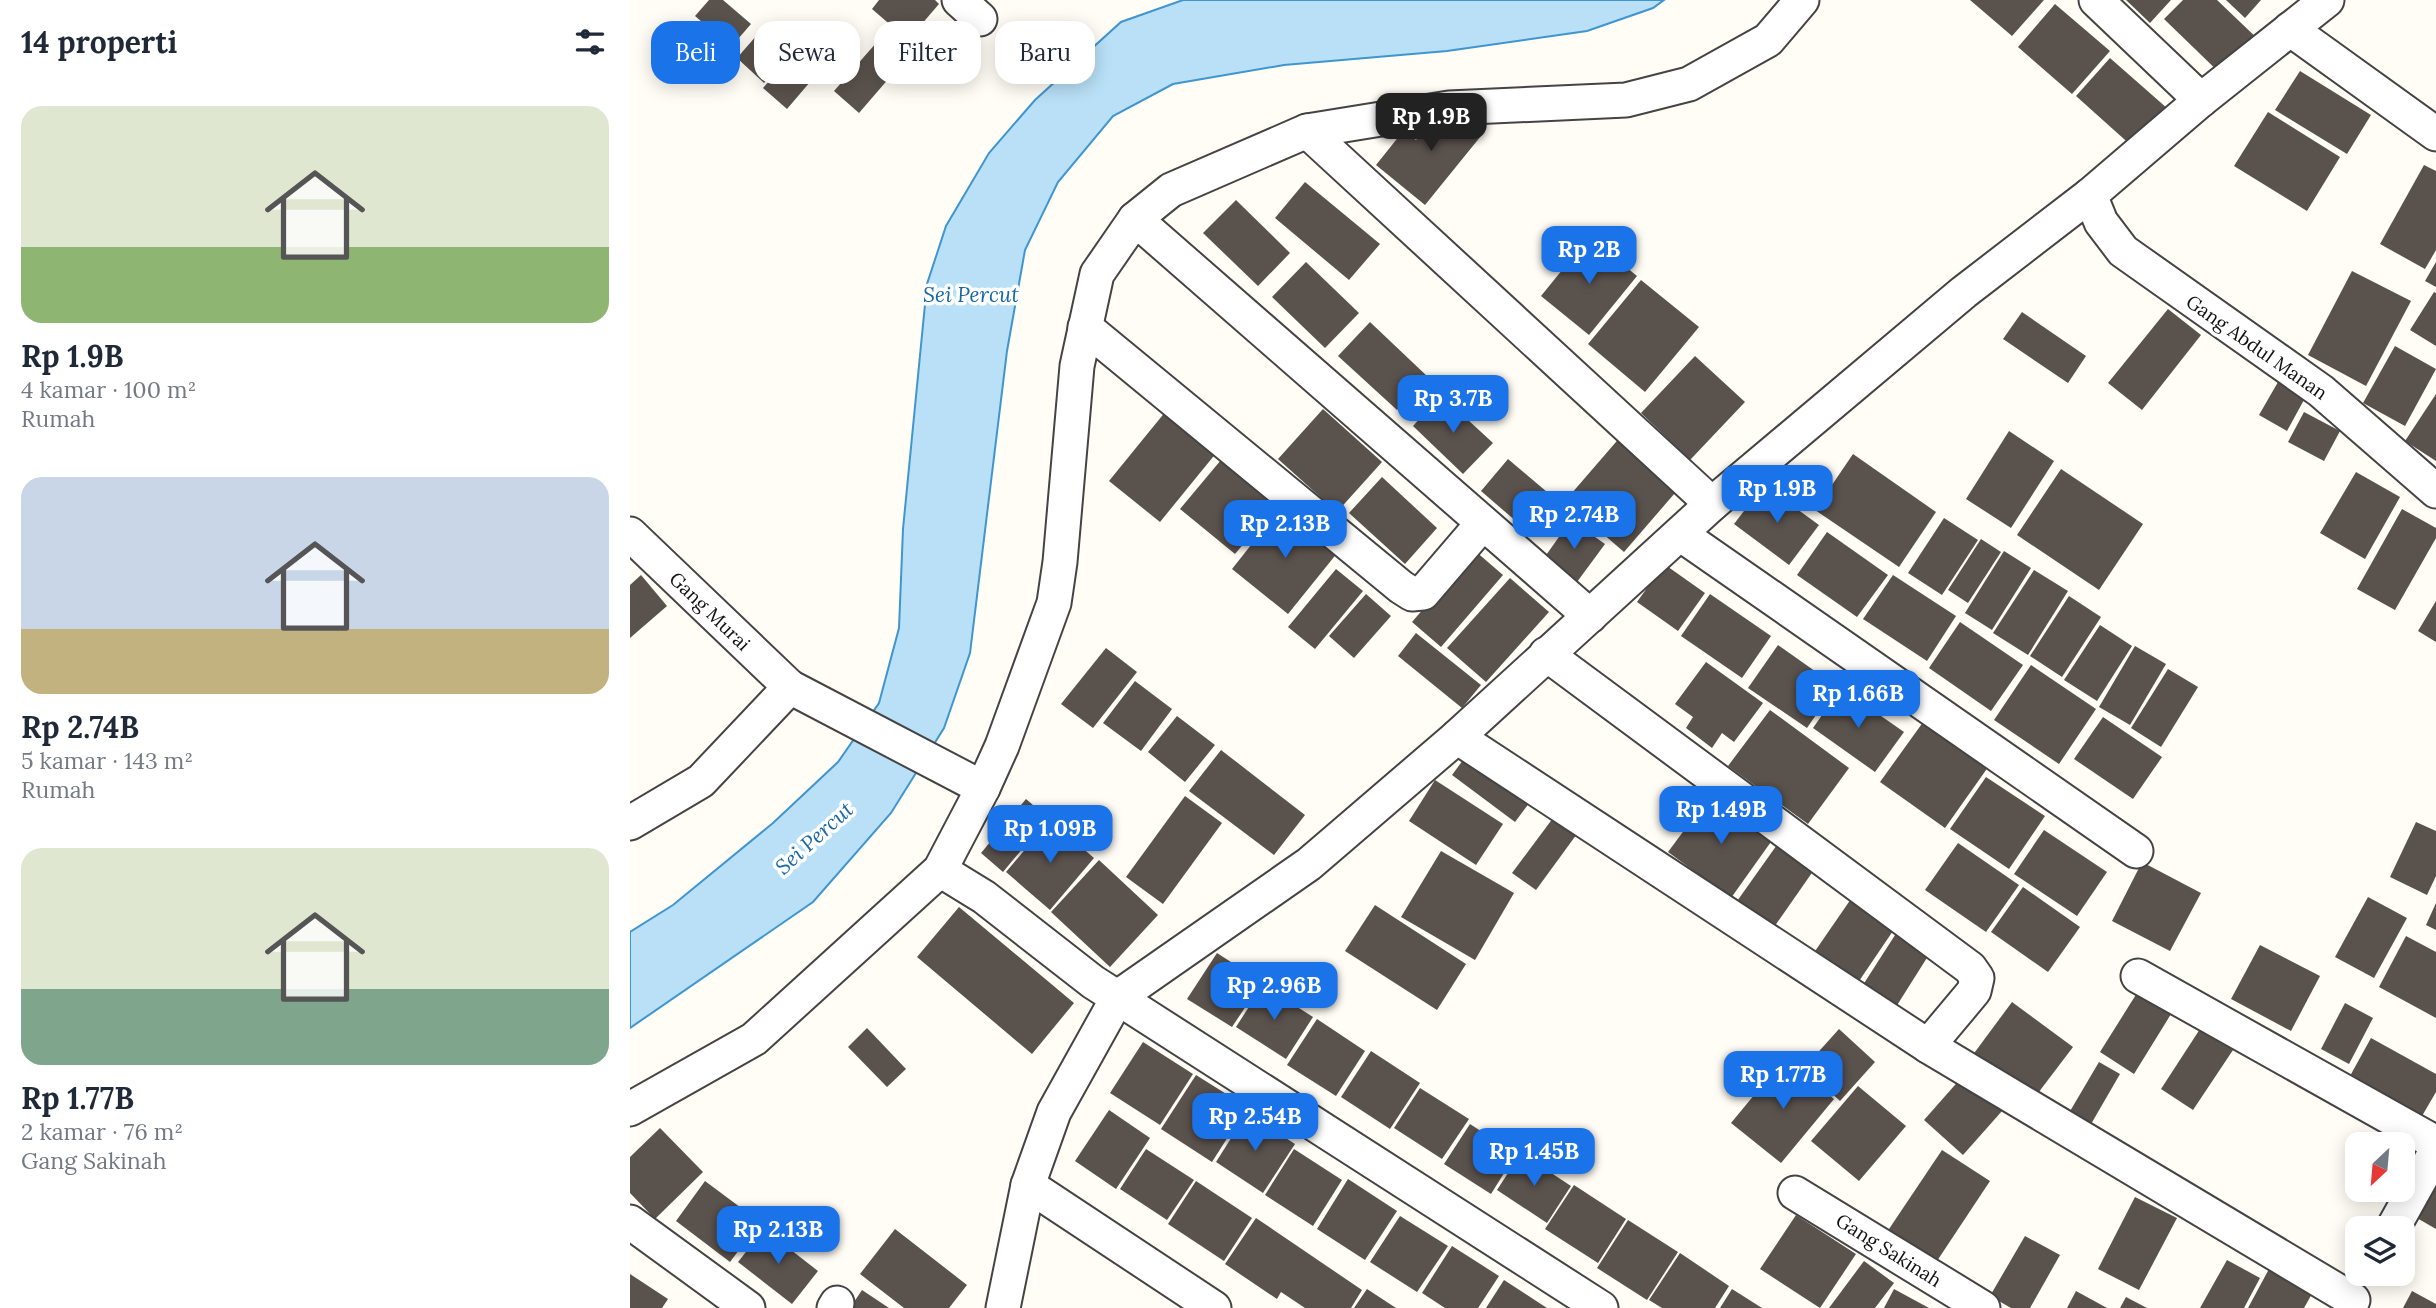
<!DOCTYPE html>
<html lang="id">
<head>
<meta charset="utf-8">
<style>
  :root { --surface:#fff; --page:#f6f6f7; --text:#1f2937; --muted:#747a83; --accent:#1a73e8 }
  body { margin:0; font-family:Lora,serif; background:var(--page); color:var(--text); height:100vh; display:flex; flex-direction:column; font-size:26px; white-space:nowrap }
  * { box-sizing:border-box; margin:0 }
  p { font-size:23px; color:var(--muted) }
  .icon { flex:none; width:38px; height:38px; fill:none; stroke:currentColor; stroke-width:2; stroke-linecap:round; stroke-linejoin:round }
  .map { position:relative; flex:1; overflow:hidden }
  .side { display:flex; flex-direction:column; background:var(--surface); width:630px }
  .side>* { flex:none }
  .hud { position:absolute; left:21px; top:21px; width:665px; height:63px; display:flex; gap:14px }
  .needle { width:46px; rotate:206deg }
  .controls { position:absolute; left:1715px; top:1132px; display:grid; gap:14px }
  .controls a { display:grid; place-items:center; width:70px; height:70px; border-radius:14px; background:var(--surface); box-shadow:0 4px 18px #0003; font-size:35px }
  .price { position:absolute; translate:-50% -60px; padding:0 16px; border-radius:14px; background:var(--accent); color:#fff; font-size:23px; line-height:46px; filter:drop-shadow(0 2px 4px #0008) }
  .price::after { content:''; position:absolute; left:50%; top:42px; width:21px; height:16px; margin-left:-10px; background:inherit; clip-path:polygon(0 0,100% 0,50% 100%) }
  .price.active { background:#222; color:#fff }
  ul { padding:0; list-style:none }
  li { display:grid; align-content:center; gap:14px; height:371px; padding:0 21px }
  li span { display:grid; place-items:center; height:217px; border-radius:21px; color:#555 }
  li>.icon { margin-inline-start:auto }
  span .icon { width:126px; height:126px; fill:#fffc; stroke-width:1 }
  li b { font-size:30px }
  h2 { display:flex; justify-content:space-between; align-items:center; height:84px; padding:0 21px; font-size:30px }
  .pill { padding:0 24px; border-radius:21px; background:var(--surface); box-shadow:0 4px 18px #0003; font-size:24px; line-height:63px }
  .pill.active { background:var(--accent); color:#fff }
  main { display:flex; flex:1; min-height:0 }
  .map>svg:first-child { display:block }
  .water { fill:#b9e0f7; stroke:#3f96cf; stroke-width:2 }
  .building { fill:#5a524d }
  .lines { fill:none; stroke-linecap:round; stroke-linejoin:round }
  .minor-casing { stroke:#444; stroke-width:37 }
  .minor { stroke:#fff; stroke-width:33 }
  .labels { text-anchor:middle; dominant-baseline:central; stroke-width:7; stroke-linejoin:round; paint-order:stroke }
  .street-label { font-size:19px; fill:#111; stroke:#fff }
  .water-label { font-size:21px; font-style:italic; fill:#1768a6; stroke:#fff }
</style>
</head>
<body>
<main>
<section class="side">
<h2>14 properti<svg class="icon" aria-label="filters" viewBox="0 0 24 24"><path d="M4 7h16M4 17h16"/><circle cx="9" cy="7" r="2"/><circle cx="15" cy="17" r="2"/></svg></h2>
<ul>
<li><span style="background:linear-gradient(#dfe7d0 65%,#8fb573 0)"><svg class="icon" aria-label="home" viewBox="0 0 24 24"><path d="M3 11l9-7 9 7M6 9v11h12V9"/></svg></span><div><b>Rp 1.9B</b><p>4 kamar · 100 m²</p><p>Rumah</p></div></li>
<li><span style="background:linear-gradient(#c9d6e8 70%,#c2b280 0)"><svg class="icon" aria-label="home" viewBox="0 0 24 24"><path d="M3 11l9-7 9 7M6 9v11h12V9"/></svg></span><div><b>Rp 2.74B</b><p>5 kamar · 143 m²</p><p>Rumah</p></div></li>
<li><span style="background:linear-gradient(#dfe7d0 65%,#7fa58c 0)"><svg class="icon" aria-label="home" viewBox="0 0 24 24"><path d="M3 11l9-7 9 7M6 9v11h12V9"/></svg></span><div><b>Rp 1.77B</b><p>2 kamar · 76 m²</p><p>Gang Sakinah</p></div></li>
</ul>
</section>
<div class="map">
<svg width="1806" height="1308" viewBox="0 0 1806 1308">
  <rect width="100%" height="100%" fill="#fffdf5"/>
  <path class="water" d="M553,0h481l-11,8 -66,23 -140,20 -163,14 -111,19 -60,32 -55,66 -33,68 -18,101 -37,302 -26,75 -53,85 -78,89 -183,126v-96l43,-27 100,-82 65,-61 41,-59 20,-75 4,-99 24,-245 19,-58 43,-73 46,-53 86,-78z"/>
  <g class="building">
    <path d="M79,0h14l28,24 -20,23 -36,-31z"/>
    <path d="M249,0h56l4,4 -31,36 -36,-31z"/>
    <path d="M1340,0h74l-32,36z"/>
    <path d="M1496,0h45l-21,23z"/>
    <path d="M1553,0h34l44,42 -35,37 -62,-60z"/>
    <path d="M1596,0h35l-16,18z"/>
    <path d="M1425,4l55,47 -38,43 -54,-47z"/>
    <path d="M254,34l25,21 -50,58 -25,-22z"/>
    <path d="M127,35l28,24 -21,24 -27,-25z"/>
    <path d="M163,54l23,21 -29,34 -24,-21z"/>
    <path d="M1480,58l58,51 -34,39 -58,-52z"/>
    <path d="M1670,71l71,44 -24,39 -72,-44z"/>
    <path d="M827,108l28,23 -60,74 -49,-40 28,-35 12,10 24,-30z"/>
    <path d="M1638,112l72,45 -33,54 -73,-45z"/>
    <path d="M1794,165l12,6v79l-11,19 -45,-25z"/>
    <path d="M675,182l75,62 -31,36 -74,-62z"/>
    <path d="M606,200l54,53 -32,33 -55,-53z"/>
    <path d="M959,237l48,39 -48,59 -48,-39z"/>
    <path d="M676,262l53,51 -34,35 -53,-51z"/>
    <path d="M1806,262v25l-11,-6z"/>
    <path d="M1722,271l59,30 -45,85 -58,-31z"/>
    <path d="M1011,280l58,47 -54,65 -57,-48z"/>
    <path d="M1804,292l2,1v53l-26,-16z"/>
    <path d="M1538,309l33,26 -59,75 -34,-27z"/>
    <path d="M1392,312l64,44 -18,27 -65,-44z"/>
    <path d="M740,322l58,55 -31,33 -59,-54z"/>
    <path d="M1765,346l41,23 -31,57 -42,-23z"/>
    <path d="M1065,356l50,46 -55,58 -49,-47z"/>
    <path d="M1648,382l27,16 -18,33 -28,-16z"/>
    <path d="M1806,394v67l-31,-20z"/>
    <path d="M811,395l52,48 -30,31 -50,-48z"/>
    <path d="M693,409l59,53 -45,50 -59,-53z"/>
    <path d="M536,411l51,41 -57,70 -51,-41z"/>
    <path d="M1674,412l36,19 -16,30 -36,-19z"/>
    <path d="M1379,431l45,30 -43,67 -45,-29z"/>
    <path d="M992,435l59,51 -57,66 -59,-51z"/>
    <path d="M596,454l55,45 -46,55 -55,-45z"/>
    <path d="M1223,454l83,58 -37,55 -84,-57z"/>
    <path d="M878,459l52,44 -28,32 -51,-44z"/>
    <path d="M1431,469l82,55 -44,66 -82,-55z"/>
    <path d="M1726,472l44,25 -35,62 -45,-26z"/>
    <path d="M752,477l55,51 -32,36 -56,-51z"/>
    <path d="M1134,485l55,40 -30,40 -55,-41z"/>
    <path d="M651,507l57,45 -50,62 -56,-45z"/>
    <path d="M1772,509l34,19v10l-41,72 -38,-21z"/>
    <path d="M1314,518l34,22 -36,55 -34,-22z"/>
    <path d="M941,520l34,24 -28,38 -33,-24z"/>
    <path d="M1197,532l61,43 -31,42 -60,-42z"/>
    <path d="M1351,539l20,13 -33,51 -20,-13z"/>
    <path d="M844,550l29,25 -62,72 -29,-25z"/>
    <path d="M1374,551l27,17 -39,62 -27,-17z"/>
    <path d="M1034,564l41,29 -27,38 -41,-29z"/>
    <path d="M706,569l27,22 -48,58 -27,-22z"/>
    <path d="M1404,570l34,21 -40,64 -35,-22z"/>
    <path d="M11,575l26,31 -37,32v-53z"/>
    <path d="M1263,575l63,41 -29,45 -64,-42z"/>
    <path d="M880,578l39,34 -63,70 -39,-34z"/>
    <path d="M736,594l25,22 -37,42 -25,-22z"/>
    <path d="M1080,594l61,42 -29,42 -61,-42z"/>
    <path d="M1439,596l32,21 -39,60 -32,-21z"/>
    <path d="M1806,601v41l-18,-11z"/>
    <path d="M1330,622l63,43 -32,46 -62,-43z"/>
    <path d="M1470,625l32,21 -35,55 -33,-21z"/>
    <path d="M786,633l65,52 -19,23 -64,-52z"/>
    <path d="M1148,645l58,41 -29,42 -59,-40z"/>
    <path d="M1505,646l31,18 -36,61 -31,-18z"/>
    <path d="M476,648l31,24 -44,56 -32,-24z"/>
    <path d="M1076,662l57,41 -29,39 -12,-9 -10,15 -26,-20 7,-11 -18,-13z"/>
    <path d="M1401,665l65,44 -37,55 -65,-44z"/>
    <path d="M1538,669l30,18 -37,60 -30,-19z"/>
    <path d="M505,681l37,28 -31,42 -38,-28z"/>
    <path d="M1211,688l63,44 -29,40 -62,-44z"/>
    <path d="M1140,710l79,58 -41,56 -80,-58z"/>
    <path d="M547,716l38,29 -30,37 -37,-30z"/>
    <path d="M1473,717l59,40 -29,42 -59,-40z"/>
    <path d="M1296,718l65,45 -46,65 -65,-46z"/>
    <path d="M591,750l84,65 -31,40 -85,-64z"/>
    <path d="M839,752l64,46 -18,24 -63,-47z"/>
    <path d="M1356,777l59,39 -36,53 -59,-40z"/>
    <path d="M805,780l68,44 -27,41 -67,-44z"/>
    <path d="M1081,794l62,45 -42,59 -63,-46z"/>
    <path d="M555,796l37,27 -59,81 -37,-27z"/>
    <path d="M396,799l22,19 -45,54 -22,-19z"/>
    <path d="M929,810l23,17 -46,63 -24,-17z"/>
    <path d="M420,820l44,38 -44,52 -44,-38z"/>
    <path d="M1786,822l20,9v45l-9,19 -37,-18z"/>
    <path d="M1414,830l63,42 -30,44 -63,-42z"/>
    <path d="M1149,842l37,25 -44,63 -37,-26z"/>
    <path d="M1328,843l61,42 -33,47 -61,-42z"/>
    <path d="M811,851l73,42 -39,67 -74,-43z"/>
    <path d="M469,860l59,55 -48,52 -59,-55z"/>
    <path d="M1512,862l59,31 -31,58 -58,-30z"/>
    <path d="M1393,887l57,40 -32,45 -57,-40z"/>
    <path d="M1223,896l44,29 -42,62 -44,-30z"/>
    <path d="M1738,897l39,21 -33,60 -39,-21z"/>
    <path d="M1806,903v27l-10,-5z"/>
    <path d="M745,905l91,59 -29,46 -92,-59z"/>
    <path d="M329,907l115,96 -42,51 -115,-97z"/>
    <path d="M1267,932l33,21 -36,57 -33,-22z"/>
    <path d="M1776,936l30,16v66l-57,-31z"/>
    <path d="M1630,945l60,31 -29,55 -60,-32z"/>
    <path d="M587,953l45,29 -30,45 -45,-28z"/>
    <path d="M633,985l50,32 -27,42 -50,-32z"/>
    <path d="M1512,985l34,21 -42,68 -34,-22z"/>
    <path d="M1382,1002l61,45 -41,54 -60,-45z"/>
    <path d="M1715,1003l28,15 -24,46 -28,-15z"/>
    <path d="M687,1019l48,32 -29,45 -49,-31z"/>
    <path d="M237,1028l39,41 -19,18 -39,-40z"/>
    <path d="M1209,1029l36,33 -35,39 -36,-33z"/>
    <path d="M1570,1029l33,21 -40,60 -32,-21z"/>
    <path d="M1741,1038l65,36v18l-14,24 -72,-40z"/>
    <path d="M513,1042l50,32 -33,51 -50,-32z"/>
    <path d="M741,1051l49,32 -30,46 -49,-32z"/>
    <path d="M1154,1059l50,40 -53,64 -50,-40z"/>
    <path d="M1469,1062l21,12 -33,57 -21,-13z"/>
    <path d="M566,1075l51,32 -35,55 -51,-33z"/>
    <path d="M1332,1077l40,34 -39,44 -39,-35z"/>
    <path d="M1228,1086l48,40 -47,55 -48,-40z"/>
    <path d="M790,1088l49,31 -27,40 -48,-31z"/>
    <path d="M479,1110l41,28 -34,51 -41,-28z"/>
    <path d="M617,1113l48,31 -32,49 -47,-31z"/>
    <path d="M840,1124l46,30 -25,40 -47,-30z"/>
    <path d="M30,1128l43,44 -48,47 -25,-26v-36z"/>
    <path d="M516,1149l48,31 -27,40 -47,-31z"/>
    <path d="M664,1149l48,31 -29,46 -48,-31z"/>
    <path d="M1312,1150l48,31 -55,83 -48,-32z"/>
    <path d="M891,1153l50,33 -24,37 -50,-33z"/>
    <path d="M718,1179l49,32 -32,49 -48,-31z"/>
    <path d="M75,1181l55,41 -30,40 -54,-41z"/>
    <path d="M566,1181l56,37 -28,43 -56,-37z"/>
    <path d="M1798,1182l8,4v43l-26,-15z"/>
    <path d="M944,1185l52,34 -28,44 -53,-34z"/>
    <path d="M1505,1197l42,21 -38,72 -41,-21z"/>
    <path d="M1166,1215l60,39 -36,54 -60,-39z"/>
    <path d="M770,1216l48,30 -31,46 -47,-30z"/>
    <path d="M626,1218l106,72 -11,18h-46l-24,-16 -4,7 -52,-35z"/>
    <path d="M998,1220l50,32 -31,48 -50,-32z"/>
    <path d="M134,1229l54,42 -26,33 -54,-42z"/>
    <path d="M265,1229l72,56 -18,23h-45l-44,-34z"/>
    <path d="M1395,1236l35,19 -30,53h-19l-21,-12z"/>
    <path d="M822,1246l47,30 -21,32h-33l-23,-15z"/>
    <path d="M1050,1253l49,33 -14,22h-53l-13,-8z"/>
    <path d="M1597,1260l33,18 -16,30h-44z"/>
    <path d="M1234,1261l30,22 -19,25h-46z"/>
    <path d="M1639,1269l44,23 -9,16h-56z"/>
    <path d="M0,1274l38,25 -6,9h-32z"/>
    <path d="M874,1280l43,28h-61z"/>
    <path d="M737,1289l29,19h-42z"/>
    <path d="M1102,1289l30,19h-42z"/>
    <path d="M1264,1289l35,19h-45z"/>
    <path d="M232,1290l27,18h-39z"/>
    <path d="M1446,1291l31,17h-40z"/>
    <path d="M1782,1291l24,13v4h-33z"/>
    <path d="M1496,1297l21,11h-27z"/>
  </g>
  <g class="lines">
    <defs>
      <g id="minor">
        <path d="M329,0l21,19"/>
        <path d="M1466,0l105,100"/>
        <path d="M1660,29l146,105"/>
        <path d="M677,131l405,373"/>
        <path d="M1460,195l11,27 22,29 198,140 115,100"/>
        <path d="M505,219l455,397"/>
        <path d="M455,327l316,260 11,7 11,-1 60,-70"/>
        <path d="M0,534l160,153 193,101"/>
        <path d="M1050,534l456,317"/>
        <path d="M916,654l424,314 7,10 -3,13 -46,55"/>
        <path d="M827,737l471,309 425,254"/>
        <path d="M0,823l71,-42 89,-94"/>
        <path d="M310,870l44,27 109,85 508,326"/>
        <path d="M1508,976l298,167"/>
        <path d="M0,1109l124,-70 186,-169 43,-82 19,-42 52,-143 6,-41 17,-196 20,-92 38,-55 36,-29 136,-59 142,-23 177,-8 63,-16 79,-44 34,-40"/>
        <path d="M398,1185l186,123"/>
        <path d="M1165,1193l188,115"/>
        <path d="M0,1222l118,86"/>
        <path d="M1763,1228l43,-77"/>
        <path d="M204,1308l3,-5"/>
        <path d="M373,1308l25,-123 26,-73 64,-115 191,-133 148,-127 255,-233 252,-212 126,-97 111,-95 126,-100"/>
      </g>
    </defs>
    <use href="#minor" class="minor-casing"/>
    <use href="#minor" class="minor"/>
  </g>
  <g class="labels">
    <g class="street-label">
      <text transform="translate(1627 347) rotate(35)">Gang Abdul Manan</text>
      <text transform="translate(80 611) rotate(44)">Gang Murai</text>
      <text transform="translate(1259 1250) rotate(32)">Gang Sakinah</text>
    </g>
    <g class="water-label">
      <text x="341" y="294">Sei Percut</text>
      <text transform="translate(184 838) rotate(-42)">Sei Percut</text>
    </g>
  </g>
</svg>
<div class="controls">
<a><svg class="needle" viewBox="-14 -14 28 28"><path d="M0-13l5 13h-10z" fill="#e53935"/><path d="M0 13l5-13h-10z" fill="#747a83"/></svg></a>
<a><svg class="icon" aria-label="layers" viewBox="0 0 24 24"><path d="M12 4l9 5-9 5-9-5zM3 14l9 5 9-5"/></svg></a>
</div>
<b class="price active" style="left:801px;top:153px">Rp 1.9B</b>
<b class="price" style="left:959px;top:286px">Rp 2B</b>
<b class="price" style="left:823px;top:435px">Rp 3.7B</b>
<b class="price" style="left:1147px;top:525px">Rp 1.9B</b>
<b class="price" style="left:944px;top:551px">Rp 2.74B</b>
<b class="price" style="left:655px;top:560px">Rp 2.13B</b>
<b class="price" style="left:1228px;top:730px">Rp 1.66B</b>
<b class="price" style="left:1091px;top:846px">Rp 1.49B</b>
<b class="price" style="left:420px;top:865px">Rp 1.09B</b>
<b class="price" style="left:644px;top:1022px">Rp 2.96B</b>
<b class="price" style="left:1153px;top:1111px">Rp 1.77B</b>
<b class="price" style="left:625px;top:1153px">Rp 2.54B</b>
<b class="price" style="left:904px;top:1188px">Rp 1.45B</b>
<b class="price" style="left:148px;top:1266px">Rp 2.13B</b>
<div class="hud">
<a class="pill active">Beli</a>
<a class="pill">Sewa</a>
<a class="pill">Filter</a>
<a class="pill">Baru</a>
</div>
</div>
</main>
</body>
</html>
